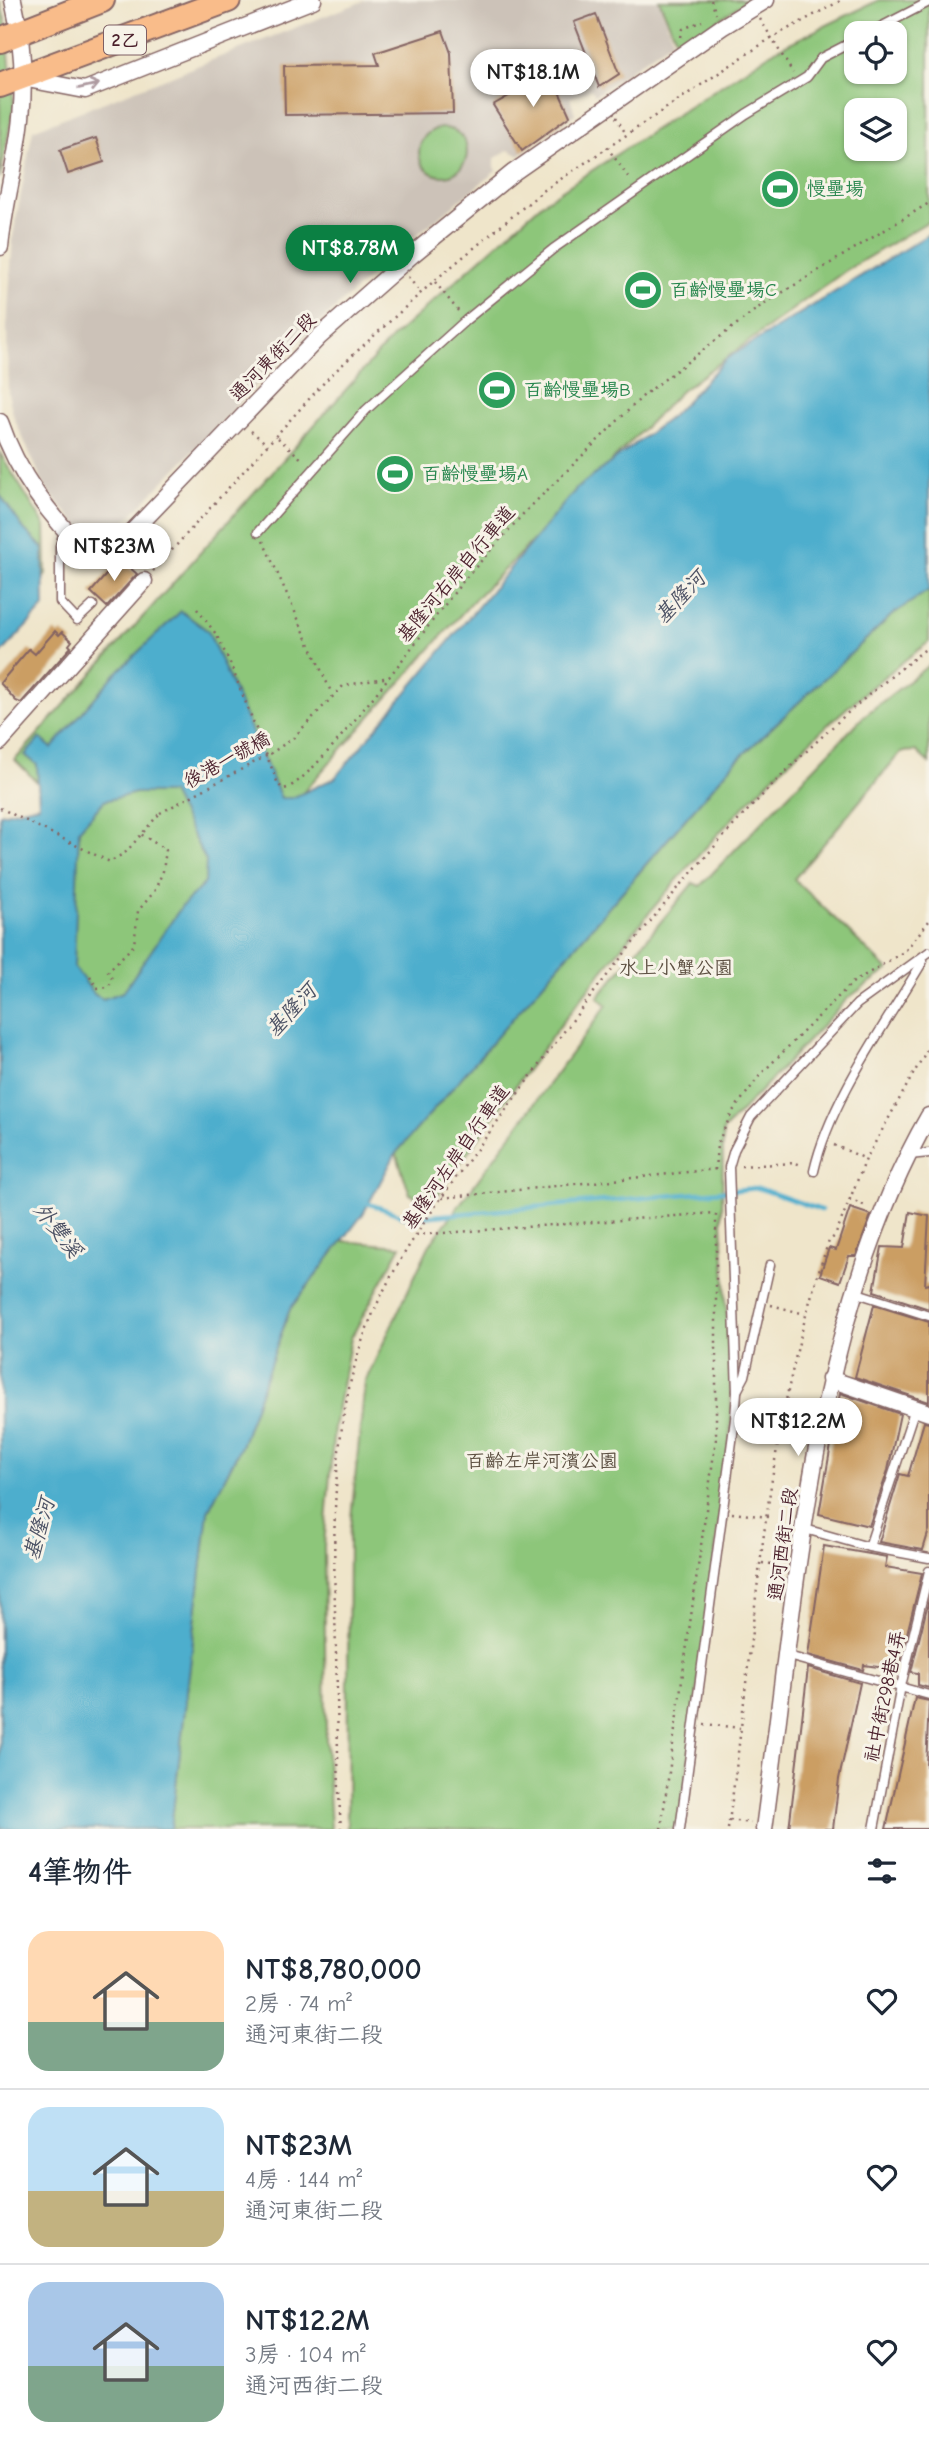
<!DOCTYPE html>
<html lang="zh-TW">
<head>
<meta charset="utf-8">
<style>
  :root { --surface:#fff; --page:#f2f2f3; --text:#1f2937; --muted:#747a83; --line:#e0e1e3; --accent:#0b8043 }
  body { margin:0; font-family:"Comic Neue","LXGW WenKai TC",sans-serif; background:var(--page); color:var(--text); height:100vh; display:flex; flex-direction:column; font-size:26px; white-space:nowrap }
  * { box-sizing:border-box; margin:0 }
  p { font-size:23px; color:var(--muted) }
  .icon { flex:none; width:38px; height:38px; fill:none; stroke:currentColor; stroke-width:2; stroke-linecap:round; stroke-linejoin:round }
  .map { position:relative; height:1829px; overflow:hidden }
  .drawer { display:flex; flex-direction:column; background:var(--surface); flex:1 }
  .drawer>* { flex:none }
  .fabs { position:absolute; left:844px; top:21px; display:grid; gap:14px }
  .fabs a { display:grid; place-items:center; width:63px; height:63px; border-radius:14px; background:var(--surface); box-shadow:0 2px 5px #0004; font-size:35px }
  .price { position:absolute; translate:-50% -60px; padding:0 16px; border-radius:24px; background:#fff; color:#222; font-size:23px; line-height:46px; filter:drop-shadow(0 2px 4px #0008) }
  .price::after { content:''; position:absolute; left:50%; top:42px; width:21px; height:16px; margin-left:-10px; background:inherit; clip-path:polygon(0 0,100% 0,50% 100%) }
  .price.active { background:var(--accent); color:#fff }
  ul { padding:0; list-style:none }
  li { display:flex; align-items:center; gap:21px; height:175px; padding:0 28px }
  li+li { border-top:2px solid var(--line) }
  li span { display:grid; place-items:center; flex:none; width:196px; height:140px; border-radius:21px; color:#555 }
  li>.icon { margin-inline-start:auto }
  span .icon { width:84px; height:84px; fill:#fffc; stroke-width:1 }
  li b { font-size:30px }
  h2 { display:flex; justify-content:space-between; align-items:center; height:84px; padding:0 28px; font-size:30px }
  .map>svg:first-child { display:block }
  .industrial { fill:#ccc2b8 }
  .green { fill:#8dc67a; stroke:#6c7252; stroke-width:2; fill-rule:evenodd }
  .water { fill:#4eaecd; stroke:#4c667c; stroke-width:2; fill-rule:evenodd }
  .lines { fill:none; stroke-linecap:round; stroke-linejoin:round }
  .stream { stroke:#4eaecd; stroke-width:4.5 }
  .building { fill:#cb9e64 }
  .service-casing { stroke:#846463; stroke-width:11 }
  .minor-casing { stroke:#846463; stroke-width:19 }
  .primary-casing { stroke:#846463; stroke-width:28 }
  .path { stroke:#846463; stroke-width:2.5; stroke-dasharray:2 5; stroke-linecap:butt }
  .service { stroke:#fff; stroke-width:8 }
  .minor { stroke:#fff; stroke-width:16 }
  .primary { stroke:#f9bc8a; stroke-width:24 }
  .path-bridge { stroke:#846463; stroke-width:2.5; stroke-dasharray:2 5; stroke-linecap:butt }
  .oneway { stroke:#ae9aa0 }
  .labels { text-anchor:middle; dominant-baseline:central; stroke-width:6; stroke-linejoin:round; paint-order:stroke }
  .shield { fill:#f7f3e8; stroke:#7e5f64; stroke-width:2 }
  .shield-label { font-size:18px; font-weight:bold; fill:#4a1f2b }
  .leisure-label { font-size:19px; fill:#27864d; stroke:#f7f3e8; text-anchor:start }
  .street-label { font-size:19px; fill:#4a1f2b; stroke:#f7f3e8 }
  .park-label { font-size:19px; fill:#5e5143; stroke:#f7f3e8 }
  .water-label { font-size:21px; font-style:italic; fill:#4b5164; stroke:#f7f3e8 }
</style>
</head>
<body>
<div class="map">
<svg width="929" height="1829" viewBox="0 0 929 1829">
  <rect width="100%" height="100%" fill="#f7f3e8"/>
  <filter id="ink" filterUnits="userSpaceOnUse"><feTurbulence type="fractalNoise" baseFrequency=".0143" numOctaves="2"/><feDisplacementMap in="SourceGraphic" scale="14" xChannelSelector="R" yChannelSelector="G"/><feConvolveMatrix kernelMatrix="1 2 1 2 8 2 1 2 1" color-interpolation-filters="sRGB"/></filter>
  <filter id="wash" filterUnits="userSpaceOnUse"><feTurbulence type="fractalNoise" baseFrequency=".00686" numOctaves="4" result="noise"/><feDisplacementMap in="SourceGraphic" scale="28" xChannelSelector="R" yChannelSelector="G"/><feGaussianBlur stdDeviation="1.57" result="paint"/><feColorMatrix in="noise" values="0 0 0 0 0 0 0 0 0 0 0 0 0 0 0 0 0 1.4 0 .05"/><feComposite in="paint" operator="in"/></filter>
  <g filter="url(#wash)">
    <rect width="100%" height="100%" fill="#efe5ca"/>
    <path class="industrial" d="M366,0h292l15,40 -78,55 -4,-6 -21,9 5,16 -56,41 -11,-5 -14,9 2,12 -87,70 -114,104 -191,198 -12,-2 -46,-52 -32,-71 -6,-25 -1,-66 6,-91 20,-106z"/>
    <g class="green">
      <path d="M659,0h89l-69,46z"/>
      <path d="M879,0h50v221l-84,50 -164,120 -210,212 -359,405 -26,-18 -21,-28 -11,-163 -39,-39 377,-422 152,-136 233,-153zM856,33h38v39h-38zM856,110h38v39h-38z"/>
      <path d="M0,1l6,22 8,82 -14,73z"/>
      <circle cx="443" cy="152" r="24"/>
      <path d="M0,453l45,73 1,49 -46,52z"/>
      <path d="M929,590v52c-199,146 -350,352 -491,553l-13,7 -15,-8 -14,-41 336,-388 161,-151z"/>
      <path d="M929,665v98l-13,-12 -15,1 -107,127 94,91 -40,28 -125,133 -1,90 10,199 -52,409h-333l2,-291 16,-156 64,-136 178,-241 -9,-8 95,-114 7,3 164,-170z"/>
      <path d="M342,1241l59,5 -50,92 -17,89 -10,119 2,194 5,89h-160l37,-318 33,-65 49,-137z"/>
    </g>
    <g class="water">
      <path d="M929,234v356l-36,24 -161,151 -336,388 -33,61 -73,95 -49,137 -33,65 -37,318h-171v-1015l39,-9 -2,-40 -12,-10 15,-17 12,10 62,-73 67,-64 27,20 73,167h11l43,-20 242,-290 95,-72 54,-57zM136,793h35l35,68 -1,22 -23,23 -59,86 -20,7 -8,-4 -21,-28 5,-137 25,-29z"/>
      <path d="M0,495l24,34 19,19 1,59 -44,48z"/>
    </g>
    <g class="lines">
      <path class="stream" d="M364,1202l45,16 349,-30 63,22"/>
    </g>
    <g id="blocks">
      <g class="building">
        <path d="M596,14l23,60 -20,13 -25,-65z"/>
        <path d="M443,31l8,22 2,60 -168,2 -1,-49 95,-1 -4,-12z"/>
        <path d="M547,65l23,51 -48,35 -29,-46 41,-23 -4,-7z"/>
        <path d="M96,138l8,24 -36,12 -8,-24z"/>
        <path d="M120,559l17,15 -30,33 -16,-15z"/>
        <path d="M55,631l4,4 3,-3 10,9 -3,4 2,2 -50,56 -5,-2 -16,-18 29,-34 6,5z"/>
        <path d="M850,1208l21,7 -15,41h-7l-9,26 -20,-7 9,-27 7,2z"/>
        <path d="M910,1212l19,4 -4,69 4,-1v25l-55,-18 8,-44 22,1z"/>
        <path d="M874,1305l55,17v80l-74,-25z"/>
        <path d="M840,1393l60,21 -12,56 -19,56 -50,-12z"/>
        <path d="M924,1422l5,1v107l-6,20 -44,-8 21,-68 8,2z"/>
        <path d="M824,1546l63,11 -2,10 37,6 -24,97 -34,-5 -1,5 -55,-15z"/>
        <path d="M929,1599v89l-11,-3v-12l-7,-1z"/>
        <path d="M808,1668l52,15 -21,96 -6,50h-44z"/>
        <path d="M915,1698l14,3 -3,65 3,1v62h-43z"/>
      </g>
    </g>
  </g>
  <g filter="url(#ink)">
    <use href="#blocks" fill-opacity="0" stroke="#846463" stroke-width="2"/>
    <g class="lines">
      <defs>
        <g id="service">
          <path d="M869,33l60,-31"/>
          <path d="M64,531l-4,15v56l17,18 16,-15"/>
          <path d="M258,532l108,-122 100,-90 87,-71 193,-135 61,-37 14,-19 35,-18"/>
          <path d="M909,1155l20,-2"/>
          <path d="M814,1171c16,-71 72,-147 109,-210"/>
          <path d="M854,1292l75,24"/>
          <path d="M737,1391l8,-15 25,-111"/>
          <path d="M805,1529l64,18 60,11"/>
          <path d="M869,1547l46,-139"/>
          <path d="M788,1656l141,39"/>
          <path d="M680,1829l55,-410 2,-27 -8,-225 5,-17 17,-33 106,-113 72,-52"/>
          <path d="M874,1829l27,-143 28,-115"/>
        </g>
        <g id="minor">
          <path d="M22,78l63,12 228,-90"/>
          <path d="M0,247c4,-43 17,-86 21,-129 4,-39 1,-80 -8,-118"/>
          <path d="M0,422c18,53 50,94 89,133l10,3 13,-5 207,-216 94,-83 101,-82 208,-145 44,-27"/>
          <path d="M0,742l144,-161"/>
          <path d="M830,1379l99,34"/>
          <path d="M764,1829c32,-232 47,-508 165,-713"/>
        </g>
        <g id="primary">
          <path d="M0,40l102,-40"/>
          <path d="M0,85l228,-85"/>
        </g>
      </defs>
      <use href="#service" class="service-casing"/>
      <use href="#minor" class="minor-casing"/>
      <use href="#primary" class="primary-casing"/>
      <g class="path">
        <path d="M711,0l5,14"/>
        <path d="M760,19l33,54"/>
        <path d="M681,37l2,-8 19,-8"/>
        <path d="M616,117l10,17"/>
        <path d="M607,147l24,34"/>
        <path d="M408,277l13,16"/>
        <path d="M435,282l24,30"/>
        <path d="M251,431l17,14"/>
        <path d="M278,438l26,23"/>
        <path d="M263,541l69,153"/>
        <path d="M153,571l177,-195 104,-95 109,-90 228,-153 71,-38"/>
        <path d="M197,609l19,25 14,29 48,121 5,5c21,-1 90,-92 106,-112"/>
        <path d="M270,754l23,-16 50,-52 46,-9 75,-97 60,-67 120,-118 118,-90 167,-102"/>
        <path d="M0,808l110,54 16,-10 34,-39"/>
        <path d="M90,976l7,12 12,-1 3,-8 -4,-8 26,-26 4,-34 16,-19 9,-21 3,-21 -27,-17"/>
        <path d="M834,1145l32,14"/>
        <path d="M741,1166l55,-3 7,3"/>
        <path d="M715,1170l2,-26 16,-33 28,-37 91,-91 53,-32 24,-30"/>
        <path d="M442,1198l275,-29"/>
        <path d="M849,1199l19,8"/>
        <path d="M416,1235l300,-22"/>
        <path d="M771,1305l34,9"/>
        <path d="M732,1513l36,4"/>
        <path d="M762,1563l21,2"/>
        <path d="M704,1724l36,4"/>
        <path d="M730,1820l21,3"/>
        <path d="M341,1829c-4,-58 -3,-117 -5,-175 -2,-97 -7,-199 20,-293 25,-90 87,-165 141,-239 100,-137 205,-275 330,-390 32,-31 68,-58 102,-86"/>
        <path d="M661,1829l55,-390v-226"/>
        <path d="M728,1829c28,-196 35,-400 101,-588l6,-5 31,-77 63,-113"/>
      </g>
      <use href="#service" class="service"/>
      <use href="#minor" class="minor"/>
      <use href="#primary" class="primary"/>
      <path class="path-bridge" d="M160,813l110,-59"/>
    </g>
    <defs><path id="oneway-shaft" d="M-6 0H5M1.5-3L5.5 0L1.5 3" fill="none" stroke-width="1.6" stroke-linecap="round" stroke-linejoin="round" transform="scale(1.75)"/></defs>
    <use class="oneway" href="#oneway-shaft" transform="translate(89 86) rotate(-13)"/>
  </g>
  <defs>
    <symbol id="stadium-disc" viewBox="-11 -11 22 22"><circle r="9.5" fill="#2e9e5b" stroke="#f7f3e8"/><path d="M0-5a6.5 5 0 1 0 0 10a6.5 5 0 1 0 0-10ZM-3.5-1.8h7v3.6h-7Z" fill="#fff"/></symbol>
  </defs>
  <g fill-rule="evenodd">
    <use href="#stadium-disc" x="758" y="167" width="44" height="44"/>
    <use href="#stadium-disc" x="621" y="268" width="44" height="44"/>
    <use href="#stadium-disc" x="475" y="368" width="44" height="44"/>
    <use href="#stadium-disc" x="373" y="452" width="44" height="44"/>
  </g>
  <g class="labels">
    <rect class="shield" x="104" y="25.5" width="42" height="29" rx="5"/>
    <g class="shield-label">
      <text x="125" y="40">2乙</text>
    </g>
    <g class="leisure-label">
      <text x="807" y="189">慢壘場</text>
      <text x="670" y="290">百齡慢壘場C</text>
      <text x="524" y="390">百齡慢壘場B</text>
      <text x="422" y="474">百齡慢壘場A</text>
    </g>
    <g class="street-label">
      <text transform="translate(273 357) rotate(-46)">通河東街二段</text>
      <text transform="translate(456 574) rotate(-50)">基隆河右岸自行車道</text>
      <text transform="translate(227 760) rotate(-29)">後港一號橋</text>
      <text transform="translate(456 1157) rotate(-55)">基隆河左岸自行車道</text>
      <text transform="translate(783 1544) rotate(-82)">通河西街二段</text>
      <text transform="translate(885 1696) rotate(-78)">社中街298巷4弄</text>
    </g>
    <g class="park-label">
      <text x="676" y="968">水上小蟹公園</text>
      <text x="542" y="1461">百齡左岸河濱公園</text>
    </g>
    <g class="water-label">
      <text transform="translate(680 597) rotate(-46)">基隆河</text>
      <text transform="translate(291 1010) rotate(-47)">基隆河</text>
      <text transform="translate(58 1230) rotate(52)">外雙溪</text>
      <text transform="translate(39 1529) rotate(-74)">基隆河</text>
    </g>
  </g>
</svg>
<div class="fabs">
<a><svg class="icon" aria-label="locate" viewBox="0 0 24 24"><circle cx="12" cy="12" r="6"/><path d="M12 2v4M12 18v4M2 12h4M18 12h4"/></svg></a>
<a><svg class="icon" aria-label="layers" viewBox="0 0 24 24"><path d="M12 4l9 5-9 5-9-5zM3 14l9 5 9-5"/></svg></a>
</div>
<b class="price" style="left:533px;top:109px">NT$18.1M</b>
<b class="price active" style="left:350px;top:285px">NT$8.78M</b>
<b class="price" style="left:114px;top:583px">NT$23M</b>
<b class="price" style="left:798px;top:1458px">NT$12.2M</b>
</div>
<section class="drawer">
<h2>4筆物件<svg class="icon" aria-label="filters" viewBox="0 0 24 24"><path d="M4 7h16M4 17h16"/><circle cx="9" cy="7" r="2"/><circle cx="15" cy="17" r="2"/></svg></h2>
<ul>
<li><span style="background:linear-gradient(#ffd9b3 65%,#7fa58c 0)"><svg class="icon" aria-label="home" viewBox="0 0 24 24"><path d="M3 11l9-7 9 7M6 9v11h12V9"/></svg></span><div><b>NT$8,780,000</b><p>2房 · 74 m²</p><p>通河東街二段</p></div><svg class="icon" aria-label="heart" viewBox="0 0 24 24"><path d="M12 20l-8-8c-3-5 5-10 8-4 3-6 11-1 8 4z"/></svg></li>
<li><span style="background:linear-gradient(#bfe0f5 60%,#c2b280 0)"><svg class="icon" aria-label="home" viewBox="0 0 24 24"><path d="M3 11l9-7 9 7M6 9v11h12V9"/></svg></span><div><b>NT$23M</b><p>4房 · 144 m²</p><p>通河東街二段</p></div><svg class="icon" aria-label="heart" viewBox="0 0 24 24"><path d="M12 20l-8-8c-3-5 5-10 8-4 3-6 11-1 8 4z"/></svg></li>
<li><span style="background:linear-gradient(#a9c7e8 60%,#7fa58c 0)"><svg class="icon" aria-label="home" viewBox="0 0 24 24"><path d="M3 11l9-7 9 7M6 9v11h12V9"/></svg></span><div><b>NT$12.2M</b><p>3房 · 104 m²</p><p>通河西街二段</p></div><svg class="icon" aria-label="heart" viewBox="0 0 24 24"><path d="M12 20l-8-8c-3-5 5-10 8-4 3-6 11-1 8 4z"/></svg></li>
</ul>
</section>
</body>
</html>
